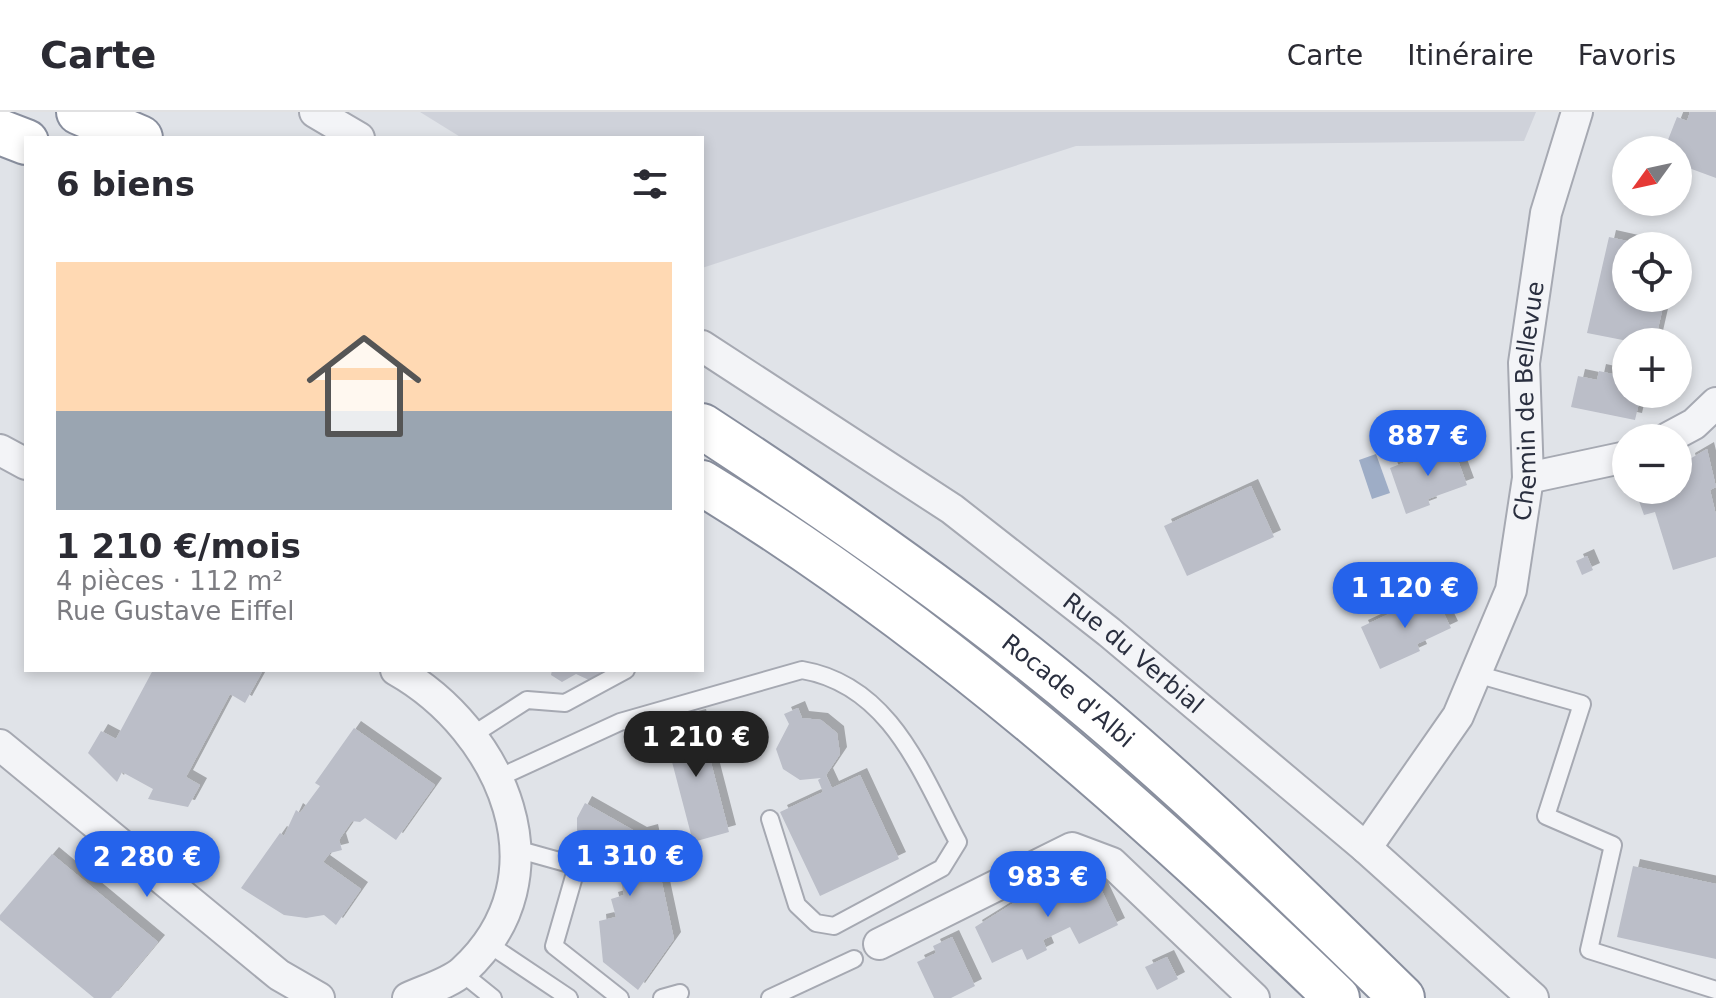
<!DOCTYPE html>
<html lang="fr">
<head>
<meta charset="utf-8">
<style>
  :root { --surface:#fff; --page:#f2f2f3; --text:#2b2b33; --muted:#7c7c81; --line:#e1e1e2; --accent:#2563eb }
  body { margin:0; font-family:"DejaVu Sans",sans-serif; background:var(--page); color:var(--text); height:100vh; display:flex; flex-direction:column; font-size:30px; white-space:nowrap }
  * { box-sizing:border-box; margin:0 }
  p { font-size:26px; color:var(--muted) }
  .icon { flex:none; width:44px; height:44px; fill:none; stroke:currentColor; stroke-width:2; stroke-linecap:round; stroke-linejoin:round }
  .map { position:relative; flex:1; overflow:hidden }
  .details { position:absolute; left:24px; top:24px; width:680px; height:536px; display:flex; flex-direction:column; background:var(--surface); border-radius:0px; box-shadow:0 4px 12px #0003 }
  .details>* { flex:none }
  .needle { width:52px; rotate:237deg }
  .controls { position:absolute; left:1612px; top:24px; display:grid; gap:16px }
  .controls a { display:grid; place-items:center; width:80px; height:80px; border-radius:50%; background:var(--surface); box-shadow:0 4px 12px #0003; font-size:40px }
  .price { position:absolute; translate:-50% -68px; padding:0 18px; border-radius:28px; background:var(--accent); color:#fff; font-size:26px; line-height:52px; filter:drop-shadow(0 2px 4px #0008) }
  .price::after { content:''; position:absolute; left:50%; top:48px; width:24px; height:18px; margin-left:-12px; background:inherit; clip-path:polygon(0 0,100% 0,50% 100%) }
  .price.current { background:#222; color:#fff }
  ul { padding:0; list-style:none }
  li { display:grid; align-content:center; gap:16px; height:424px; padding:0 32px }
  li span { display:grid; place-items:center; height:248px; border-radius:0px; color:#555 }
  li>.icon { margin-inline-start:auto }
  span .icon { width:144px; height:144px; fill:#fffc; stroke-width:1 }
  li b { font-size:34px }
  h2 { display:flex; justify-content:space-between; align-items:center; height:96px; padding:0 32px; font-size:34px }
  header { display:flex; align-items:center; gap:48px; box-sizing:border-box; height:112px; padding:0 40px; background:var(--surface); border-bottom:2px solid var(--line) }
  header strong { font-size:38px }
  nav { display:flex; gap:44px; margin-inline-start:auto; font-size:28px }
  .map>svg:first-child { display:block }
  .built { fill:#cfd2da }
  .water { fill:#9eadc6 }
  .building { fill:#bbbec8; filter:url(#shadow) }
  .lines { fill:none; stroke-linecap:round; stroke-linejoin:round }
  .service-casing { stroke:#a6a9b2; stroke-width:20 }
  .minor-casing { stroke:#a6a9b2; stroke-width:34 }
  .trunk-casing { stroke:#898f9e; stroke-width:48 }
  .service { stroke:#f3f4f7; stroke-width:16 }
  .minor { stroke:#f3f4f7; stroke-width:30 }
  .trunk { stroke:#fff; stroke-width:44 }
  .labels { text-anchor:middle; dominant-baseline:central; stroke-width:6; stroke-linejoin:round; paint-order:stroke }
  .street-label { font-size:24px; fill:#2a2f3f; stroke:#f0f2f6 }
</style>
</head>
<body>
<header>
<strong>Carte</strong>
<nav><a>Carte</a><a>Itinéraire</a><a>Favoris</a></nav>
</header>
<div class="map">
<svg width="1716" height="886" viewBox="0 0 1716 886">
  <defs>
    <filter id="shadow"><feDropShadow dx="7" dy="-7" stdDeviation="0" flood-color="#0004"/></filter>
  </defs>
  <rect width="100%" height="100%" fill="#e0e3e8"/>
  <path class="built" d="M420,0h1116l-12,29 -448,5 -374,122v-130h-240z"/>
  <path class="water" d="M1376,342l14,39 -18,6 -13,-39z"/>
  <g class="building">
    <path d="M1690,0h26v66l-38,-14v-14h-14l13,-33 10,4z"/>
    <path d="M1609,125l36,8 -19,1v52h39l-10,44h-22l-46,-9z"/>
    <path d="M1599,259l27,6v17h15l-6,26 -64,-13 7,-31 19,4z"/>
    <path d="M1452,332l15,41 -39,14 2,6 -24,9 -16,-46z"/>
    <path d="M1707,337l9,38 -6,3 6,25v42l-43,13 -18,-58 -11,3 -9,-25h43v-19l12,-3 -2,-8z"/>
    <path d="M1251,374l23,51 -87,39 -23,-50z"/>
    <path d="M1587,444l6,14 -11,5 -6,-14z"/>
    <path d="M1434,481l17,35 -34,16 3,7 -40,18 -19,-42z"/>
    <path d="M153,558h110l-18,33 -15,-9 -44,83 14,8 -12,22 -40,-8 5,-10 -31,-17 -5,10 -29,-29 13,-22 15,8z"/>
    <path d="M552,558h53l-16,10 -13,-6 -14,8 -11,-7z"/>
    <path d="M798,596l4,10 19,2 16,13 3,21 -14,21 6,13 28,-13 39,84 -79,37 -40,-84 43,-20 -5,-12 3,-2 -21,2 -17,-11 -7,-20 13,-25 -5,-10z"/>
    <path d="M699,604l30,116 -36,10 -27,-103 4,-2 -3,-13z"/>
    <path d="M354,616l81,57 -39,55 -31,-22 -5,4 -8,-1 -9,13 -4,6 3,10 -12,3 -7,9 38,27 -25,36 -12,-10 -18,3 -22,-3 -43,-27 39,-55 4,3 12,-26 4,3 20,-27 -5,-3z"/>
    <path d="M585,691l55,31 11,-3 23,108 -36,51 -35,-28 -4,-41 17,-4 -5,-18 13,-4 -9,-42h-20l-18,-20v-15z"/>
    <path d="M52,742l106,88 -47,56h-17l-94,-78v-5z"/>
    <path d="M1633,754l83,18v75l-99,-22z"/>
    <path d="M1092,758l26,55 -39,19 -9,-17 -27,13 4,10 -20,10 -5,-11 -30,14 -17,-36 37,-23z"/>
    <path d="M952,825l23,49 -24,12h-17l-17,-36 19,-9 -3,-7z"/>
    <path d="M1167,845l11,22 -21,11 -12,-23z"/>
  </g>
  <g class="lines">
    <defs>
      <g id="service">
        <path d="M1476,562l106,30 -36,112 67,29 -24,105 127,40"/>
        <path d="M471,624l56,-36 38,3 61,-33"/>
        <path d="M498,666l122,-56 182,-52c88,15 119,102 156,172l-16,26 -108,58 -18,-3 -19,-18 -27,-86"/>
        <path d="M516,737l61,17 -23,80 66,52"/>
        <path d="M487,831l82,55"/>
        <path d="M462,861l31,25"/>
        <path d="M662,886l18,-5"/>
        <path d="M770,886l84,-39"/>
      </g>
      <g id="minor">
        <path d="M315,0l44,26"/>
        <path id="s1" d="M702,234l250,163 157,123 257,216 167,150"/>
        <path d="M1668,326l26,-14 22,-21"/>
        <path d="M0,338l26,14"/>
        <path d="M1528,366l98,-21"/>
        <path d="M396,558c106,60 171,206 67,301 -13,12 -38,19 -55,27"/>
        <path d="M0,633l279,230 40,23"/>
        <path id="s2" d="M1366,736l92,-132 53,-126 17,-112 -4,-115 22,-150 31,-101"/>
        <path d="M879,832l193,-96 40,15 142,135"/>
      </g>
      <g id="trunk">
        <path d="M79,0l61,26"/>
        <path d="M0,20l26,10"/>
        <path id="s3" d="M702,314c136,89 271,183 395,288 106,90 206,187 305,284"/>
        <path d="M702,371c233,142 439,326 635,515"/>
      </g>
    </defs>
    <use href="#service" class="service-casing"/>
    <use href="#minor" class="minor-casing"/>
    <use href="#trunk" class="trunk-casing"/>
    <use href="#service" class="service"/>
    <use href="#minor" class="minor"/>
    <use href="#trunk" class="trunk"/>
  </g>
  <g class="labels">
    <g class="street-label">
      <text stroke="none"><textPath href="#s2" startOffset="488">Chemin de Bellevue</textPath></text>
      <text stroke="none"><textPath href="#s1" startOffset="530">Rue du Verbial</textPath></text>
      <text stroke="none"><textPath href="#s3" startOffset="452">Rocade d'Albi</textPath></text>
    </g>
  </g>
</svg>
<div class="controls">
<a><svg class="needle" viewBox="-14 -14 28 28"><path d="M0-13l5 13h-10z" fill="#e53935"/><path d="M0 13l5-13h-10z" fill="#7c7c81"/></svg></a>
<a><svg class="icon" aria-label="locate" viewBox="0 0 24 24"><circle cx="12" cy="12" r="6"/><path d="M12 2v4M12 18v4M2 12h4M18 12h4"/></svg></a>
<a>+</a>
<a>−</a>
</div>
<b class="price" style="left:1428px;top:366px">887 €</b>
<b class="price" style="left:1405px;top:518px">1 120 €</b>
<b class="price current" style="left:696px;top:667px">1 210 €</b>
<b class="price" style="left:630px;top:786px">1 310 €</b>
<b class="price" style="left:147px;top:787px">2 280 €</b>
<b class="price" style="left:1048px;top:807px">983 €</b>
<section class="details">
<h2>6 biens<svg class="icon" aria-label="filters" viewBox="0 0 24 24"><path d="M4 7h16M4 17h16"/><circle cx="9" cy="7" r="2"/><circle cx="15" cy="17" r="2"/></svg></h2>
<ul>
<li><span style="background:linear-gradient(#ffd9b3 60%,#9aa5b1 0)"><svg class="icon" aria-label="home" viewBox="0 0 24 24"><path d="M3 11l9-7 9 7M6 9v11h12V9"/></svg></span><div><b>1 210 €/mois</b><p>4 pièces · 112 m²</p><p>Rue Gustave Eiffel</p></div></li>
</ul>
</section>
</div>
</body>
</html>
